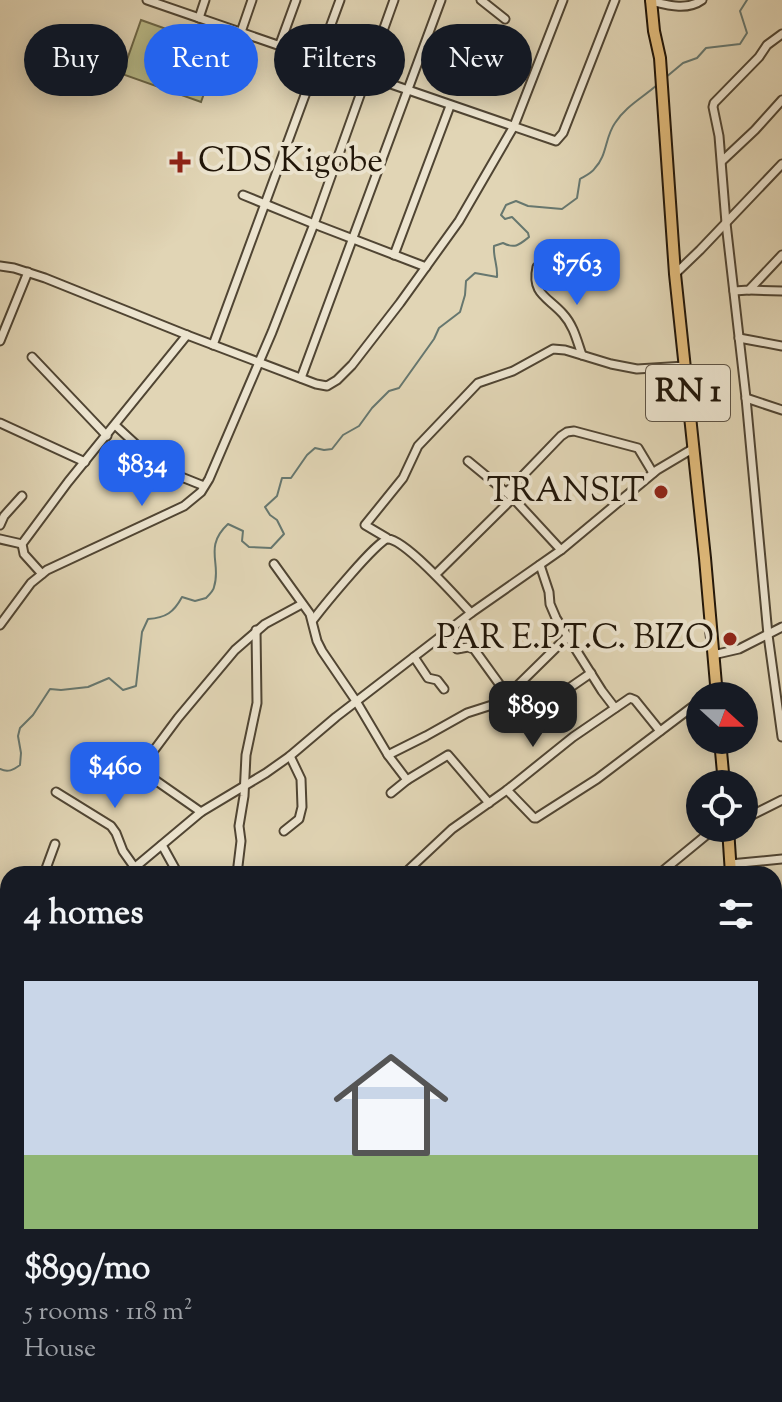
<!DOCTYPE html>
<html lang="en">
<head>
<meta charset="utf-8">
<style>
  :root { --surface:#171b24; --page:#242831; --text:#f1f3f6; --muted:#9ea1a6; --accent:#2563eb }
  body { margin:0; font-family:"Sorts Mill Goudy",serif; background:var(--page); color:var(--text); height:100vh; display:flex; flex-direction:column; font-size:30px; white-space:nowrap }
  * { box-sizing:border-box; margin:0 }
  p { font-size:26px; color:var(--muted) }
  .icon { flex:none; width:44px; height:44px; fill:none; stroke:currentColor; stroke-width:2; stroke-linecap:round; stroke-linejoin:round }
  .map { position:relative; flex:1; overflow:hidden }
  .sheet { position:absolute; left:0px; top:866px; width:782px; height:536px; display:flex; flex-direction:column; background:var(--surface); border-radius:24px 24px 0 0; box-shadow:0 4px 20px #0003 }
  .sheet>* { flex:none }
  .top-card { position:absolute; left:24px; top:24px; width:734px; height:72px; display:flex; gap:16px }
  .needle { width:52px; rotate:111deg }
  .controls { position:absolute; left:686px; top:682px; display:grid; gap:16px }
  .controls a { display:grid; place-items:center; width:72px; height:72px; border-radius:50%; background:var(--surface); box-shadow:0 4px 20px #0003; font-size:40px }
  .price { position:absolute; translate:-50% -68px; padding:0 18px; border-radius:16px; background:var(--accent); color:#fff; font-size:26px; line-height:52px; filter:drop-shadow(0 2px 4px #0008) }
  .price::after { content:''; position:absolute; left:50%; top:48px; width:24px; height:18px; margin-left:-12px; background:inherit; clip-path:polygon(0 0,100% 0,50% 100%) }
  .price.active { background:#222; color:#fff }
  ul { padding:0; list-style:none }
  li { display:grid; align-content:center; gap:16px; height:424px; padding:0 24px }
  li span { display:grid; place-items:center; height:248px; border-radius:0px; color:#555 }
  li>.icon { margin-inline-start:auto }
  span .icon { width:144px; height:144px; fill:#fffc; stroke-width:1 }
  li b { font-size:34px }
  h2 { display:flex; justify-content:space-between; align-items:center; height:96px; padding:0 24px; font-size:34px }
  .tag { padding:0 28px; border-radius:36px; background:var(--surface); box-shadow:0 4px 20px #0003; font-size:28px; line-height:72px }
  .tag.active { background:var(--accent); color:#fff }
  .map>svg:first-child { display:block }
  .green { fill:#bb8; stroke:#6e6848; stroke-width:2 }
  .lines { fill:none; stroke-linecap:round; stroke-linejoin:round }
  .stream { stroke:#66776f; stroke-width:2 }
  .minor-casing { stroke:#504533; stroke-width:11 }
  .highway-casing { stroke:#201508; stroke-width:14 }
  .minor { stroke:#ece4cf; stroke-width:7 }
  .highway { stroke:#e0ba7a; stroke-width:10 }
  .poi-dot { fill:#8f2418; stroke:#ece4cf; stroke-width:3 }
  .labels { text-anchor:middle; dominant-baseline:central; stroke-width:8; stroke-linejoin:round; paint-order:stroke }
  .shield { fill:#ece4cf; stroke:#5d5344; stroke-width:2 }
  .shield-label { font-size:32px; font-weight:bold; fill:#201508 }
  .poi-label { font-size:34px; fill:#201508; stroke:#ece4cf; text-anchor:end }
</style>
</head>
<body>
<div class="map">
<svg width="782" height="1402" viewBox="0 0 782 1402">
  <rect width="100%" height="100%" fill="#e1d5b5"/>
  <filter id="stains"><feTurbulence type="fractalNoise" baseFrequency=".0025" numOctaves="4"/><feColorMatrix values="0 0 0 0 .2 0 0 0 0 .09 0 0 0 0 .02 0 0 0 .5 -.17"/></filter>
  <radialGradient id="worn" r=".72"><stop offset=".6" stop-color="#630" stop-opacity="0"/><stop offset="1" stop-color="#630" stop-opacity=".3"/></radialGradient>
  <path class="green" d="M141,20l79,28 -19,54 -79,-28z"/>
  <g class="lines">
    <g class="stream">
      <path d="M665,78l18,-15 14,-5 9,-10 34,-4 7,-11 -7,-22 7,-11"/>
      <path d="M0,769c8,4 13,1 20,-4l1,-12 -3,-17 2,-8 13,-13 17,-26 11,1 27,-3 21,-9 14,12 13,-4 6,-54 6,-13c18,-1 26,-7 34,-22l13,4 11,-3c2,-2 8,-8 8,-11 8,-23 -11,-40 14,-63l15,7 -1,10 7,6 22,1 13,-14 -7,-14 -7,-5 -5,-8 12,-11 5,-18h9l16,-23 8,-7 9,2 8,-1 11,-14 16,-9 13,-18 17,-17 10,-3 35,-49 5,-11 21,-16 5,-17 1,-14 9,-8 22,4c1,-12 -4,-19 -3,-31l9,-3c12,6 16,2 26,-6l-1,-4 -16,-16 -7,2 -4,-4 5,-10 10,-4 12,5 34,3 15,-11 3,-19c5,-3 12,-6 15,-11 12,-12 10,-31 20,-45 10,-16 27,-25 42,-38"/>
    </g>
    <defs>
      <g id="minor">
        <path d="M147,0l409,141 7,-8 52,-133"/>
        <path d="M481,0l24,19"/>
        <path d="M650,1c17,4 37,10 52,-1"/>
        <path d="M199,18l6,-18"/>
        <path d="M241,32l11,-32"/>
        <path d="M782,34l-15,11 -8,12 -45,46 -1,4 6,29 7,87 20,175 22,237 14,102"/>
        <path d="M280,44l16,-44"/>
        <path d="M722,161l33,-31 27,-30"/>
        <path d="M243,195l71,29 112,43"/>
        <path d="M394,255l56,-149"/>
        <path d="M0,266l14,2 31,10 142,57 129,49 11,2 10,-6 15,-15 48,-62 59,-82 55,-95 49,-126"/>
        <path d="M537,267c-6,27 11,30 26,47 11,12 14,27 19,41"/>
        <path d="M675,274l25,-24 82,-86"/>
        <path d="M749,290l33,1"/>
        <path d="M734,291l15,-1 33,-35"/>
        <path d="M739,338l43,8"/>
        <path d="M0,341l28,-69"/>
        <path d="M213,345l127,-345"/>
        <path d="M32,357l75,79"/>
        <path d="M301,378l140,-378"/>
        <path d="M746,398l36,12"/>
        <path d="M0,423l85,39"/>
        <path d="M115,425l27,25 32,24 30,12"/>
        <path d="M468,461l45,37 48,52"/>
        <path d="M507,492l54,-56 6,-4 7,-1 64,17 15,25"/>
        <path d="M0,525l4,-9 18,-20"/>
        <path d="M387,538l-22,-13 38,-47 15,-32 60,-63 35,-12 40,-22 12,1 46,14 26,5 48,-3"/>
        <path d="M0,539l22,5"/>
        <path d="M274,564l36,50 7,27 5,10 34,50 32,54 19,25"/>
        <path d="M540,565l9,27 1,12 6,14 46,73 13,17"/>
        <path d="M42,574l-18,-20 -2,-10 46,-62 119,-147"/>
        <path d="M436,574l77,-76"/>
        <path d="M313,620c9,-12 66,-82 75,-81 18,1 70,60 83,74"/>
        <path d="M0,625l31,-42 16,-13 137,-64 17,-14 8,-13 63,-147 42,-108 80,-224"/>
        <path d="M444,634l13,15 11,-2 6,2 39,54 26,10 5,-1 21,-21 26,-18"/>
        <path d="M713,655l26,-6 43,-22"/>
        <path d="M414,657l14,21 9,2 7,9"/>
        <path d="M88,755l31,5 16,6 66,46"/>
        <path d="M388,755l38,-19 41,-23 25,-8 15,-9 61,-60"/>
        <path d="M140,769l38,-51 57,-68 30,-26 37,-20"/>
        <path d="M507,790l27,28h2l61,-39 103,-78"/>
        <path d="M56,792l55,34 5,7 7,18 12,17"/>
        <path d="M391,793l16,-13 41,-25 41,48"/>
        <path d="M744,819l38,-19"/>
        <path d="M284,831l15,-12 3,-12 -1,-28 -11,-23"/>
        <path d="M162,845l16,29"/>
        <path d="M730,864l52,-5"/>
        <path d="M44,874l11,-30"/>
        <path d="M127,874l74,-62 65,-39 24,-17 46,-39 135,-104 90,-63 96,-80 37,-22"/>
        <path d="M237,874l4,-33 -2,-15 5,-30 2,-41 11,-52 -1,-73"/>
        <path d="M404,874l48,-45 55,-39 66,-53 57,-39 5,2 25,31"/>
        <path d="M659,874l56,-46"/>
        <path d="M0,894l8,6"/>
        <path d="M774,933l8,-2"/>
        <path d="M0,941l8,6"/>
        <path d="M0,971l8,-9"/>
        <path d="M0,998l8,4"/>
        <path d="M774,1002l8,-2"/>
        <path d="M0,1038l8,8"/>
        <path d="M774,1047l8,-1"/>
        <path d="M0,1148l8,-8"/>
        <path d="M774,1191l8,-6"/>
        <path d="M0,1261l8,2"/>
        <path d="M82,1394l1,8"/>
        <path d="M313,1394l20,6"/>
        <path d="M547,1394l8,8"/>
        <path d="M483,1402l12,-8"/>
        <path d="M661,1402l20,-8"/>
      </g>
      <g id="highway">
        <path d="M651,0l3,31 6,27 15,216 30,284 12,138"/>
        <path d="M720,740l4,44"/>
        <path d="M728,828l3,46"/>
        <path d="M774,1113l8,8"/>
        <path d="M774,1171l8,-9"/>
        <path d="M774,1286l8,75"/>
      </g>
    </defs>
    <use href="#minor" class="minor-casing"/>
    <use href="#highway" class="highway-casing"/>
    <use href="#minor" class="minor"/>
    <use href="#highway" class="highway"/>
  </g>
  <g class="poi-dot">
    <path d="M176 150h8v8h8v8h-8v8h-8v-8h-8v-8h8z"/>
    <circle cx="661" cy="492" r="8"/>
    <circle cx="730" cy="639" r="8"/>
  </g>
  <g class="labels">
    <rect class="shield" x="646" y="365" width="84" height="56" rx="6"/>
    <g class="shield-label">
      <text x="688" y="393">RN 1</text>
    </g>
    <g class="poi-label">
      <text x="198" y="162" text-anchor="start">CDS Kigobe</text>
      <text x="645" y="492">TRANSIT</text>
      <text x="714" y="639">PAR E.P.T.C. BIZO</text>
    </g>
  </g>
  <rect width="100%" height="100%" filter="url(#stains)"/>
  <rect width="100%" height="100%" fill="url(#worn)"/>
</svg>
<div class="controls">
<a><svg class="needle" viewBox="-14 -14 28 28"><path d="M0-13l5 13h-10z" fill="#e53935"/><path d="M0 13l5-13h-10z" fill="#9ea1a6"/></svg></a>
<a><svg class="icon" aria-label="locate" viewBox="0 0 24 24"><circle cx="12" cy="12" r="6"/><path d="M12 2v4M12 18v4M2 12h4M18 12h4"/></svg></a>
</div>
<b class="price" style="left:577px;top:307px">$763</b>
<b class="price" style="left:142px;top:508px">$834</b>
<b class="price active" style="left:533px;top:749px">$899</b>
<b class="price" style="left:115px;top:810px">$460</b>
<div class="top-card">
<a class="tag">Buy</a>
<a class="tag active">Rent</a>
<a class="tag">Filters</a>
<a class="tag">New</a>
</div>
<section class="sheet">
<h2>4 homes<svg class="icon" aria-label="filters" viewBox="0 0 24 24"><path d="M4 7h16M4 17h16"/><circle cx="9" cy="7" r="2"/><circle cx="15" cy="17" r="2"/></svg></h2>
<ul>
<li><span style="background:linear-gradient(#c9d6e8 70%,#8fb573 0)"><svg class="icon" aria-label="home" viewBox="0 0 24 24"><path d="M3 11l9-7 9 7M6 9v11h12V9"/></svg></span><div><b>$899/mo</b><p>5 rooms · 118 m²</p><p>House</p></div></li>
</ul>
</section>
</div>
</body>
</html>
